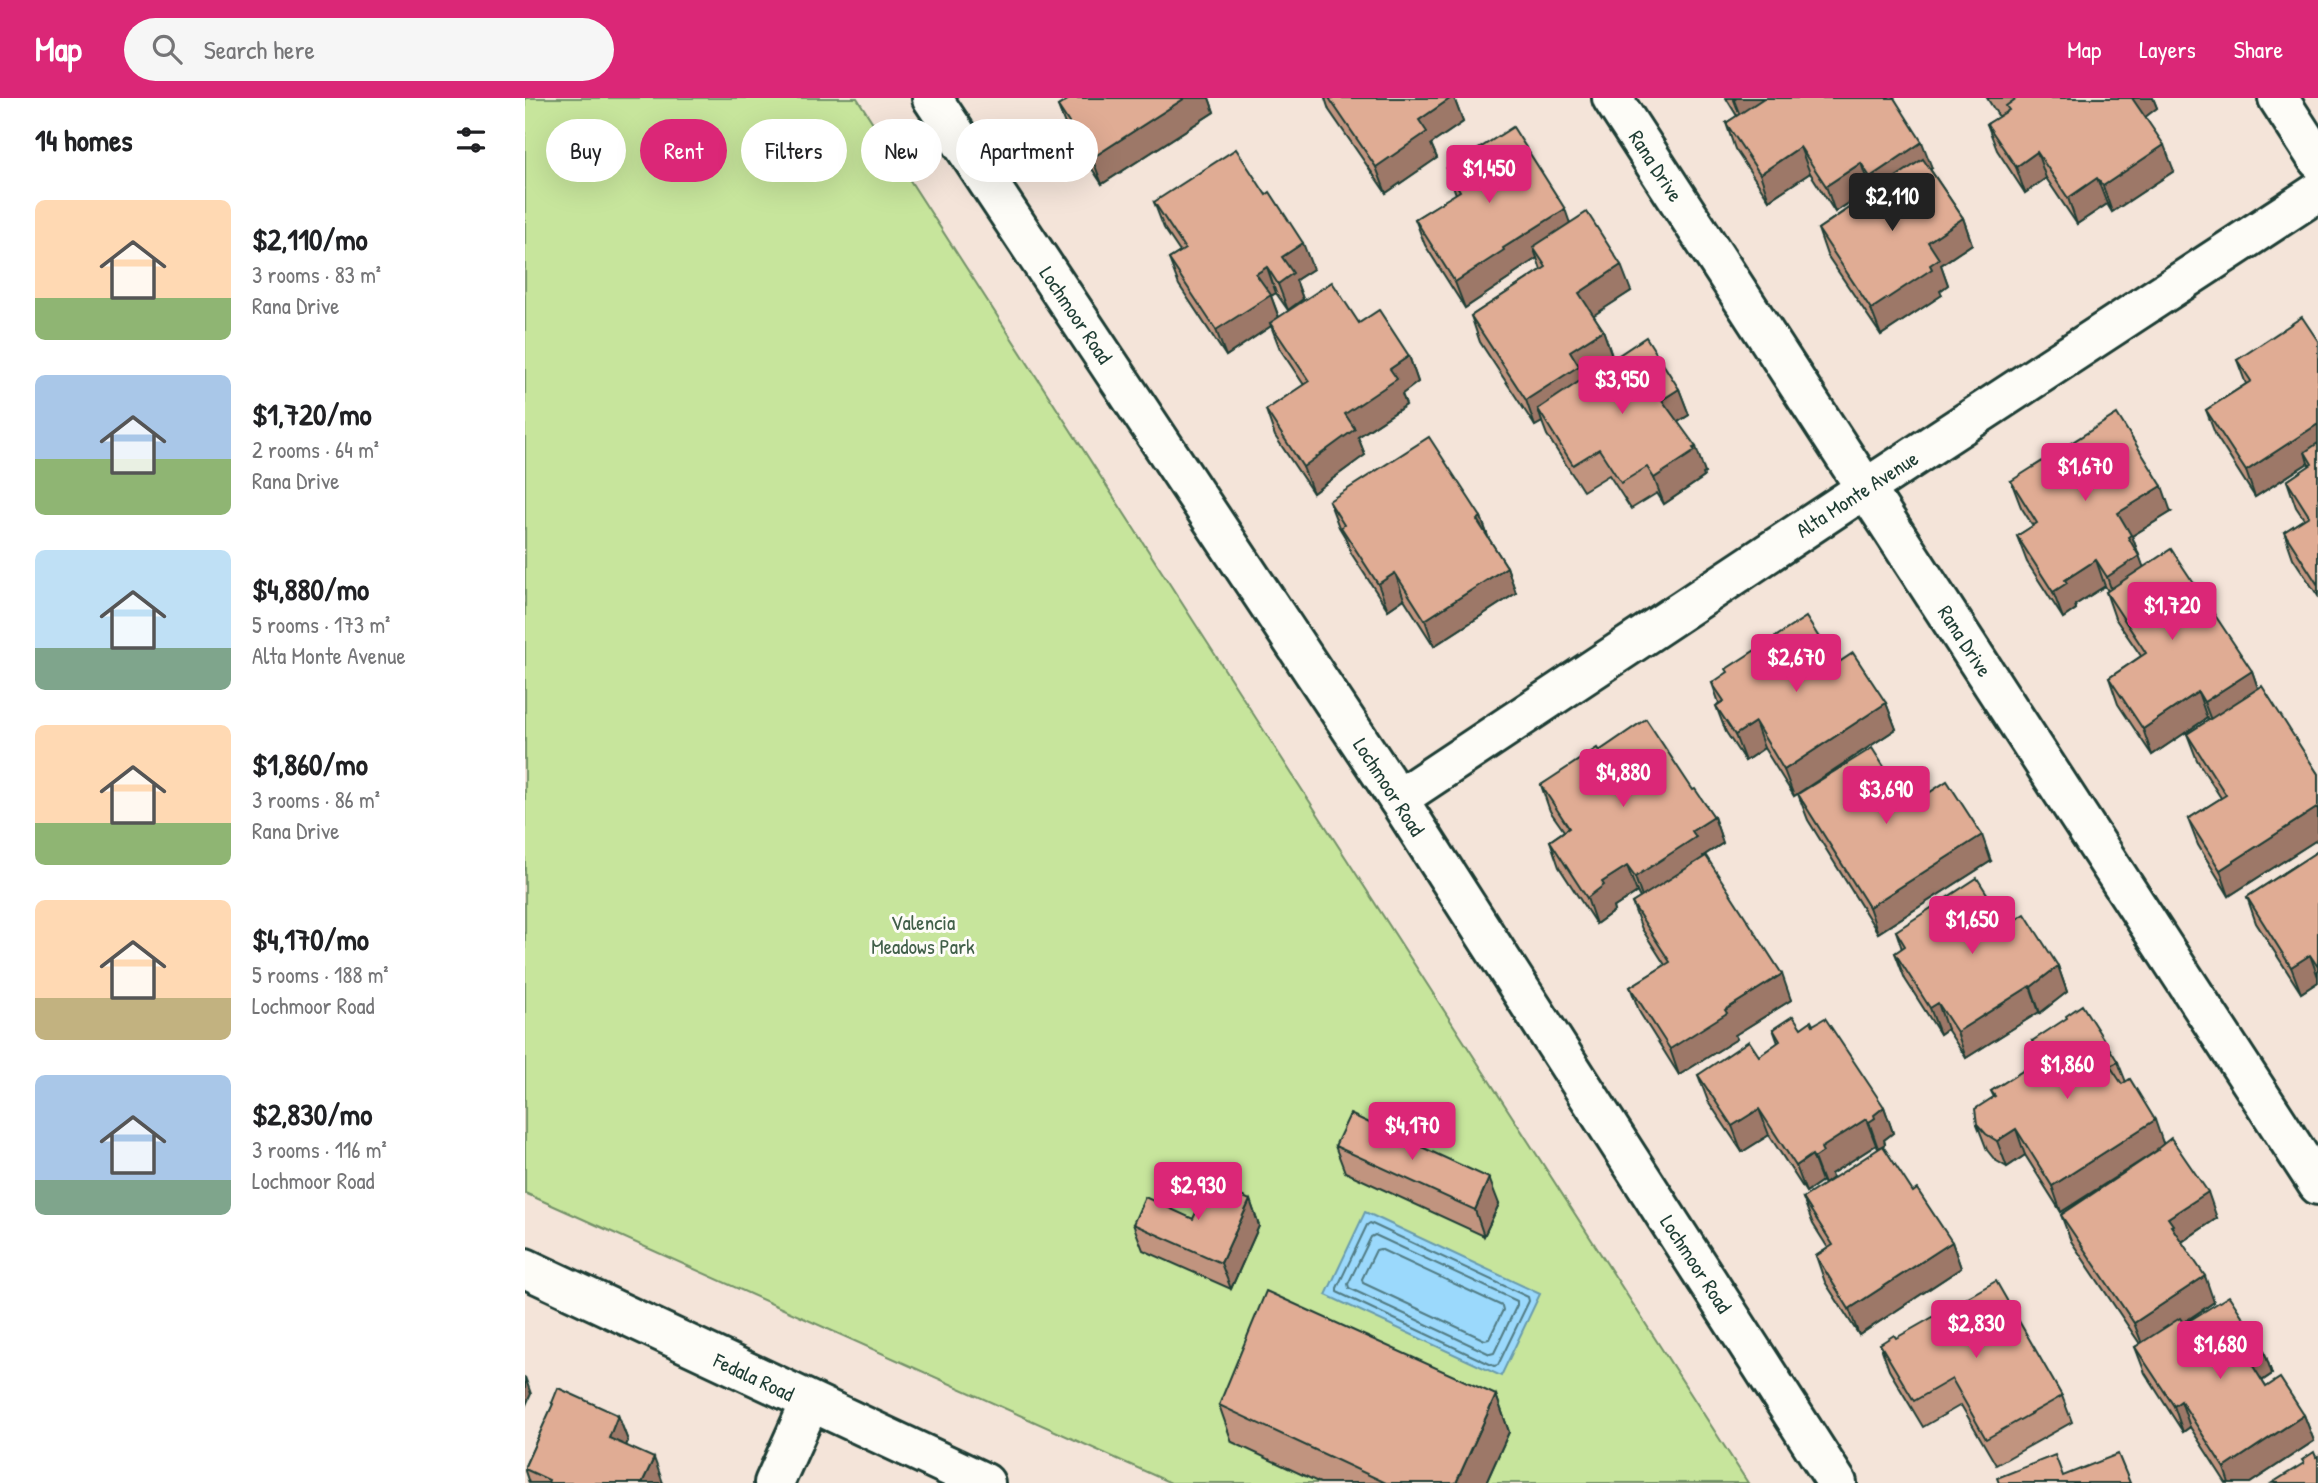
<!DOCTYPE html>
<html lang="en">
<head>
<meta charset="utf-8">
<style>
  :root { --surface:#fff; --page:#f6f6f6; --text:#202124; --muted:#757577; --accent:#db2777 }
  body { margin:0; font-family:"Patrick Hand",sans-serif; background:var(--page); color:var(--text); height:100vh; display:flex; flex-direction:column; font-size:26px; white-space:nowrap }
  * { box-sizing:border-box; margin:0 }
  p { font-size:23px; color:var(--muted) }
  .icon { flex:none; width:38px; height:38px; fill:none; stroke:currentColor; stroke-width:2; stroke-linecap:round; stroke-linejoin:round }
  .map { position:relative; flex:1; overflow:hidden }
  .sheet { display:flex; flex-direction:column; background:var(--surface); width:525px }
  .sheet>* { flex:none }
  .guide { position:absolute; left:21px; top:21px; width:665px; height:63px; display:flex; gap:14px }
  .price { position:absolute; translate:-50% -60px; padding:0 16px; border-radius:7px; background:var(--accent); color:#fff; font-size:23px; line-height:46px; filter:drop-shadow(0 2px 4px #0008) }
  .price::after { content:''; position:absolute; left:50%; top:42px; width:21px; height:16px; margin-left:-10px; background:inherit; clip-path:polygon(0 0,100% 0,50% 100%) }
  .price.active { background:#222; color:#fff }
  ul { padding:0; list-style:none }
  li { display:flex; align-items:center; gap:21px; height:175px; padding:0 35px }
  li span { display:grid; place-items:center; flex:none; width:196px; height:140px; border-radius:10px; color:#555 }
  li>.icon { margin-inline-start:auto }
  span .icon { width:84px; height:84px; fill:#fffc; stroke-width:1 }
  li b { font-size:30px }
  h2 { display:flex; justify-content:space-between; align-items:center; height:84px; padding:0 35px; font-size:30px }
  .tag { padding:0 24px; border-radius:32px; background:var(--surface); box-shadow:0 7px 28px #0002; font-size:24px; line-height:63px }
  .tag.active { background:var(--accent); color:#fff }
  header { display:flex; align-items:center; gap:42px; box-sizing:border-box; height:98px; padding:0 35px; background:var(--accent); color:#fff }
  header strong { font-size:33px }
  nav { display:flex; gap:38px; margin-inline-start:auto; font-size:24px }
  .search { width:490px; height:63px; background:var(--page); display:flex; align-items:center; gap:18px; box-sizing:border-box; padding:0 24px; border-radius:38px; color:var(--muted); font-size:26px }
  main { display:flex; flex:1; min-height:0 }
  .map>svg:first-child { display:block }
  .green { fill:#c7e59c; stroke:#739168; stroke-width:2 }
  .water { fill:#9bd9fc; stroke:#699bac; stroke-width:2 }
  .lines { fill:none; stroke-linecap:round; stroke-linejoin:round }
  .shore { stroke:#517b84; stroke-width:2 }
  .minor-casing { stroke:#1f3d34; stroke-width:44 }
  .minor { stroke:#fdfcf7; stroke-width:38 }
  .wall { fill:#c1947f; stroke:#1f3d34; stroke-width:2 }
  .shaded-wall { fill:#9d7868; stroke:#1f3d34; stroke-width:2 }
  .building { fill:#e0ac94; stroke:#1f3d34; stroke-width:2 }
  .labels { text-anchor:middle; dominant-baseline:central; stroke-width:6; stroke-linejoin:round; paint-order:stroke }
  .street-label { font-size:21px; fill:#1f3d34; stroke:#fdfcf7 }
  .park-label { font-size:21px; fill:#415f49; stroke:#fdfcf7 }
</style>
</head>
<body>
<header>
<strong>Map</strong>
<div class="search"><svg class="icon" aria-label="search" viewBox="0 0 24 24"><circle cx="10" cy="10" r="6"/><path d="M15 15l6 6"/></svg>Search here</div>
<nav><a>Map</a><a>Layers</a><a>Share</a></nav>
</header>
<main>
<section class="sheet">
<h2>14 homes<svg class="icon" aria-label="filters" viewBox="0 0 24 24"><path d="M4 7h16M4 17h16"/><circle cx="9" cy="7" r="2"/><circle cx="15" cy="17" r="2"/></svg></h2>
<ul>
<li><span style="background:linear-gradient(#ffd9b3 70%,#8fb573 0)"><svg class="icon" aria-label="home" viewBox="0 0 24 24"><path d="M3 11l9-7 9 7M6 9v11h12V9"/></svg></span><div><b>$2,110/mo</b><p>3 rooms · 83 m²</p><p>Rana Drive</p></div></li>
<li><span style="background:linear-gradient(#a9c7e8 60%,#8fb573 0)"><svg class="icon" aria-label="home" viewBox="0 0 24 24"><path d="M3 11l9-7 9 7M6 9v11h12V9"/></svg></span><div><b>$1,720/mo</b><p>2 rooms · 64 m²</p><p>Rana Drive</p></div></li>
<li><span style="background:linear-gradient(#bfe0f5 70%,#7fa58c 0)"><svg class="icon" aria-label="home" viewBox="0 0 24 24"><path d="M3 11l9-7 9 7M6 9v11h12V9"/></svg></span><div><b>$4,880/mo</b><p>5 rooms · 173 m²</p><p>Alta Monte Avenue</p></div></li>
<li><span style="background:linear-gradient(#ffd9b3 70%,#8fb573 0)"><svg class="icon" aria-label="home" viewBox="0 0 24 24"><path d="M3 11l9-7 9 7M6 9v11h12V9"/></svg></span><div><b>$1,860/mo</b><p>3 rooms · 86 m²</p><p>Rana Drive</p></div></li>
<li><span style="background:linear-gradient(#ffd9b3 70%,#c2b280 0)"><svg class="icon" aria-label="home" viewBox="0 0 24 24"><path d="M3 11l9-7 9 7M6 9v11h12V9"/></svg></span><div><b>$4,170/mo</b><p>5 rooms · 188 m²</p><p>Lochmoor Road</p></div></li>
<li><span style="background:linear-gradient(#a9c7e8 75%,#7fa58c 0)"><svg class="icon" aria-label="home" viewBox="0 0 24 24"><path d="M3 11l9-7 9 7M6 9v11h12V9"/></svg></span><div><b>$2,830/mo</b><p>3 rooms · 116 m²</p><p>Lochmoor Road</p></div></li>
</ul>
</section>
<div class="map">
<svg width="1793" height="1385" viewBox="0 0 1793 1385">
  <rect width="100%" height="100%" fill="#f4e4d9"/>
  <filter id="ink" filterUnits="userSpaceOnUse"><feTurbulence type="fractalNoise" baseFrequency=".0143" numOctaves="2"/><feDisplacementMap in="SourceGraphic" scale="14" xChannelSelector="R" yChannelSelector="G"/><feConvolveMatrix kernelMatrix="1 2 1 2 8 2 1 2 1" color-interpolation-filters="sRGB"/></filter>
  <g filter="url(#ink)">
    <path class="green" d="M0,0h332l891,1385h-577l-646,-290z"/>
    <path class="water" d="M840,1114l175,82 -39,82 -175,-81z"/>
    <g class="lines">
      <g class="shore">
        <path d="M845,1125l158,74 1,4 -31,64 -4,1 -157,-74v-4l30,-63z"/>
        <path d="M850,1137l142,66v4l-23,48 -4,1 -141,-66 -1,-4 23,-47z"/>
        <path d="M855,1151l122,57 1,4 -14,29 -4,1 -122,-57 -1,-4 14,-29z"/>
      </g>
      <defs>
        <g id="minor">
          <path d="M407,0l466,701 439,684"/>
          <path d="M1087,0l706,1087"/>
          <path d="M1753,0l40,62"/>
          <path d="M873,701l468,-311 452,-296"/>
          <path d="M0,1170l460,215"/>
          <path d="M249,1385l36,-80"/>
        </g>
      </defs>
      <use href="#minor" class="minor-casing"/>
      <use href="#minor" class="minor"/>
    </g>
    <g class="wall">
      <path d="M546,0h138l5,14 -112,72 -34,-52 -10,-26z"/>
      <path d="M800,0h129l9,24 -32,22 6,14 -51,35 -57,-83z"/>
      <path d="M1201,0h168l38,70 -2,1 33,49 9,26 -31,21 7,20 -8,6 2,4 -61,40 -54,-80 -9,-26 54,-37 -2,-3 -35,23 -25,-39 -41,27 -34,-51 -9,-26 11,-7z"/>
      <path d="M1462,0h166l4,10 -12,9 29,54 -62,41 -5,-8 -30,20 -31,-46 -21,15 -28,-43 -10,-26 12,-7z"/>
      <path d="M922,71l123,53 61,69 -38,24 10,15 9,26 -30,19 2,4 95,10 10,26 -11,7 27,51 -2,1 1,3 -40,27 -7,-11 -26,16 -22,-34 -26,16 -36,-56 -5,-13 -7,4 -55,-84 -9,-26 70,-46 -4,-12 -24,16v2l-48,32 -40,-63 -10,-26 41,-25z"/>
      <path d="M629,104l159,67 -17,11 7,19 -15,11 -12,-17 -5,3 8,21 80,6 50,33 9,26 -16,12 4,11 -48,32 7,18 -52,38 -38,-57 -9,-26 38,-25 -24,-36 -9,-23 -45,30 -47,-71 -10,-26 11,-7 -16,-24z"/>
      <path d="M1793,243v255l-25,-38 -9,-26 20,-13 -8,-12 -9,-26 23,-15 -2,-3 -53,34 -39,-61 -10,-26 40,-26 -9,-24z"/>
      <path d="M1486,383l160,31 -39,24 11,31 109,104 6,17 60,86v65l-89,57 -31,-51 -10,-26 33,-21 -24,-38 -10,-26 22,-14 -2,-2 -55,37 -34,-51 -9,-26 32,-22 -26,-38 -9,-26 2,-1 -3,-5 -30,19 1,4 -13,9 -36,-56 -10,-26 16,-10 -12,-19z"/>
      <path d="M804,403l152,16 8,22 18,28 9,26 -82,53 -30,-47 -16,11 -37,-57 -6,-16 -6,-10z"/>
      <path d="M1311,566l50,39 10,26 -102,67 -30,-48 -19,13 -19,-29 -10,-26 3,-3 -7,-20z"/>
      <path d="M1074,653l94,39 21,27 9,26 -20,13v2l88,142 -56,35 2,4 -58,36 -39,-62 -10,-26 35,-22 -23,-36 -10,-26 8,-5 -3,-6 -24,16 1,3 -18,13 -37,-57 -9,-26 14,-10 -14,-20 -9,-26z"/>
      <path d="M1273,696l111,12 82,55 -113,72 -70,-113z"/>
      <path d="M1793,753v131l-17,11 -45,-70 -9,-26z"/>
      <path d="M1482,827l51,41 9,26 -27,21 -1,-1 -73,46 -19,-29 -7,5 -35,-55 -10,-26 7,-4 -6,-18z"/>
      <path d="M1276,930l83,79 9,26 -9,7 1,4 -7,4 -2,-3 -45,29 1,4 -8,6 -2,-3 -16,11 -37,-57 -27,17 -34,-51 -10,-26 61,-19 19,-13 -5,-14z"/>
      <path d="M1507,943l86,21 8,20 38,62 53,74 -35,24 32,60 -30,21v1l79,24 9,26 -10,7 4,6 38,28 10,26 -64,42h-24l-36,-56 -7,5 -38,-59 -10,-26 5,-3 -69,-103 -10,-26 96,-65 -96,62 -36,-57 -18,12 -12,-7 -8,-10 -10,-26 17,-27 -3,-6 48,-30z"/>
      <path d="M810,1048l164,58 -15,32 -139,-64z"/>
      <path d="M1278,1100l149,44 9,26 -102,67 -34,-53 -9,-26 12,-8 -15,-24z"/>
      <path d="M725,1102l9,26 -28,63 -88,-39 -10,-26 60,-5z"/>
      <path d="M1371,1240l166,58 10,26 -76,43 -35,-60 -38,22 -34,-57 -9,-26z"/>
      <path d="M971,1297l13,37 -23,51h-166l-88,-41 -13,-37z"/>
      <path d="M27,1305l66,12 10,26 -2,4 37,38h-134l-4,-12v-5l28,-61z"/>
    </g>
    <g class="shaded-wall">
      <path d="M660,0h24l5,14 -112,72 -10,-26z"/>
      <path d="M926,0h3l9,24 -32,22 6,14 -51,35 -10,-26 43,-47z"/>
      <path d="M1212,0h50l-43,28 -10,-26z"/>
      <path d="M1606,0h22l4,10 -17,13z"/>
      <path d="M1397,44l10,26 -53,35 -9,-26z"/>
      <path d="M1639,47l10,26 -62,41 -9,-26z"/>
      <path d="M1275,49l10,26 -41,27 -9,-26z"/>
      <path d="M1512,54l9,26 -21,15 -9,-26z"/>
      <path d="M1336,65l9,26 -35,23 -9,-26z"/>
      <path d="M1572,80l10,26 -30,20 -9,-26z"/>
      <path d="M1040,111l9,26 -41,12 4,11 -24,16v2l-48,32 -10,-26 48,-34z"/>
      <path d="M1438,120l9,26 -31,21 7,20 -8,6 2,4 -61,40 -10,-26 59,-44 -2,-23z"/>
      <path d="M778,145l10,26 -17,11 7,19 -15,11 -10,-26 4,-27z"/>
      <path d="M1096,167l10,26 -43,28 -9,-26z"/>
      <path d="M742,169l9,26 -5,3 9,25 -10,2 1,3 -45,30 -10,-26 40,-56z"/>
      <path d="M1078,232l9,26 -30,19 6,17 -50,17 4,13 -7,4 -9,-26 44,-49z"/>
      <path d="M884,258l9,26 -16,12 4,11 -48,32 7,18 -52,38 -10,-26 42,-53 45,-45z"/>
      <path d="M1154,291l10,26 -18,11 -9,-26z"/>
      <path d="M1793,326v32l-13,-4 3,11 -53,34 -9,-26z"/>
      <path d="M1171,349l9,26 -2,1 1,3 -40,27 -10,-26z"/>
      <path d="M1637,388l9,26 -39,24 17,46 -33,21 -9,-26 11,-64z"/>
      <path d="M956,419l9,26 -13,-23z"/>
      <path d="M1571,462l9,26 -30,19 1,4 -13,9 -10,-26 12,-12z"/>
      <path d="M982,469l9,26 -82,53 -9,-26z"/>
      <path d="M870,475l9,26 -16,11 -10,-26z"/>
      <path d="M1727,573l9,26 -47,31 -10,-26z"/>
      <path d="M1673,594l9,26 -55,37 -9,-26z"/>
      <path d="M1361,605l10,26 -102,67 -10,-26z"/>
      <path d="M1230,624l9,26 -19,13 -10,-26z"/>
      <path d="M1793,709v32l-89,57 -9,-26z"/>
      <path d="M1189,719l9,26 -20,13 2,7 -61,40 -9,-26 57,-46z"/>
      <path d="M1457,737l9,26 -113,72 -9,-26z"/>
      <path d="M1102,768l10,26 -24,16 1,3 -18,13 -9,-26 15,-16z"/>
      <path d="M1785,857l8,22v5l-17,11 -10,-26z"/>
      <path d="M1533,868l9,26 -27,21 -9,-26z"/>
      <path d="M1257,876l9,26 -56,35 2,4 -58,36 -9,-26 55,-39z"/>
      <path d="M1505,888l9,26 -73,46 -9,-26z"/>
      <path d="M1413,905l9,26 -7,5 -10,-26z"/>
      <path d="M1359,1009l9,26 -9,7 1,4 -7,4 -9,-26 5,-7z"/>
      <path d="M1234,1011l10,26 -27,17 -10,-26z"/>
      <path d="M1341,1021l10,26 -45,29 1,4 -8,6 -10,-26 7,-10z"/>
      <path d="M1630,1022l9,26 -103,66 -9,-26z"/>
      <path d="M1491,1031l9,26 -18,12 -10,-26z"/>
      <path d="M1287,1057l10,26 -16,11 -10,-26z"/>
      <path d="M964,1080l10,26 -15,32 -9,-26z"/>
      <path d="M1683,1094l9,26 -37,25 -12,-25z"/>
      <path d="M725,1102l9,26 -28,63 -10,-26z"/>
      <path d="M1427,1144l9,26 -102,67 -10,-26z"/>
      <path d="M1680,1178l9,26 -70,47 -10,-26z"/>
      <path d="M1738,1250l9,26 -15,10 -9,-26z"/>
      <path d="M0,1279l6,17 -6,13z"/>
      <path d="M971,1297l13,37 -23,51h-30z"/>
      <path d="M1656,1303l9,26 -7,5 -9,-26z"/>
      <path d="M93,1317l10,26 -10,22 -9,-25z"/>
      <path d="M1779,1317l10,26 -64,42h-21l-5,-15z"/>
      <path d="M129,1360l9,25h-21z"/>
    </g>
    <g class="building">
      <path d="M546,0h114l-93,60 -34,-52z"/>
      <path d="M804,0h122l-32,22 8,12 -51,35z"/>
      <path d="M1239,0h130l28,44 -52,35 -9,-14 -35,23 -26,-39 -40,27 -34,-51z"/>
      <path d="M1492,0h115l32,47 -61,41 -6,-8 -29,20 -31,-46 -21,15 -29,-43 22,-14 -3,-4z"/>
      <path d="M988,29l52,82 -62,39 1,2 -49,32 -40,-63 45,-28 -13,-22z"/>
      <path d="M711,51l30,46 4,-3 33,51 -21,14 11,16 -15,11 -11,-17 -11,7 15,21 -55,35 -47,-71 16,-10 -31,-47z"/>
      <path d="M1398,61l40,59 -35,24 11,17 -9,6 2,4 -61,40 -53,-80z"/>
      <path d="M1062,114l34,53 -42,28 24,37 -33,21 9,15 -53,34 -55,-84 75,-49 -13,-20z"/>
      <path d="M807,184l27,41 20,-13 30,46 -19,13 7,10 -52,35 10,15 -52,38 -37,-57 43,-29 -39,-58z"/>
      <path d="M1777,219l16,24v83l-72,47 -40,-61 45,-29 -14,-21z"/>
      <path d="M1121,239l33,52 -17,11 34,47 -3,1 2,3 -41,27 -7,-11 -26,16 -22,-34 -26,16 -35,-56z"/>
      <path d="M1592,316l45,72 -44,27 13,22 -3,2 11,19 -32,21 -11,-17 -31,20 2,3 -14,9 -36,-56 20,-13 -26,-42z"/>
      <path d="M904,339l52,80 -4,3 30,47 -82,53 -30,-47 -17,11 -37,-57 3,-2 -15,-24z"/>
      <path d="M1793,345v142l-34,-53 25,-16 -22,-35 25,-17 -7,-12z"/>
      <path d="M1646,451l81,122 -48,31 -6,-10 -55,37 -34,-51 37,-25 -40,-61z"/>
      <path d="M1281,519l30,47 17,-11 33,50 -102,67 -29,-48 -20,13 -19,-29 8,-5 -12,-18 16,-11 -2,-3z"/>
      <path d="M1737,588l56,88v33l-98,63 -32,-51 38,-24 -39,-61z"/>
      <path d="M1121,621l47,71 2,-1 19,28 -22,14 4,6 -61,40 -8,-11 -25,16 2,3 -17,13 -37,-57 19,-13 -28,-43 56,-37 2,3z"/>
      <path d="M1347,650l37,58 38,-25 35,54 -113,72 -71,-113z"/>
      <path d="M1793,753v116l-8,-12 -19,12 -44,-70z"/>
      <path d="M1181,758l76,118 -57,36 2,3 -57,36 -40,-62 40,-25 -38,-59z"/>
      <path d="M1452,780l30,47 18,-11 33,52 -27,21 -1,-1 -73,46 -19,-29 -8,5 -35,-55 10,-7 -9,-15z"/>
      <path d="M1557,907l36,57 -8,4 12,18 8,-5 25,41 -103,66 -36,-57 -19,12 -11,-7 -9,-10 -2,-15 20,-13 -4,-5 52,-33 -11,-17 35,-23 -1,-2z"/>
      <path d="M1268,918l8,12 10,-7 2,4 12,-7 59,89 -10,8 1,3 -6,4 -3,-3 -45,29 2,4 -9,6 -2,-3 -16,11 -37,-57 -27,17 -34,-51 51,-34 10,15 21,-15 -7,-12z"/>
      <path d="M825,1016l139,64 -14,32 -140,-64z"/>
      <path d="M1646,1040l37,54 -40,26 5,7 -2,1 34,50 -71,47 -73,-108 97,-65 -1,-1z"/>
      <path d="M1358,1048l30,46 4,-3 35,53 -103,67 -33,-53 17,-11 -30,-47z"/>
      <path d="M685,1084l40,18 -29,63 -88,-39 12,-27 48,22z"/>
      <path d="M1471,1183l66,115 -76,43 -34,-60 -38,22 -34,-57 14,-9 2,3z"/>
      <path d="M741,1193l230,104 -40,88h-70l-167,-78z"/>
      <path d="M1704,1198l34,52 -15,10 18,29 14,-9 24,37 -80,53 -43,-67 -7,5 -39,-59 45,-29 4,6z"/>
      <path d="M33,1290l60,27 -9,23 45,20 -12,25h-94l1,-3 -24,-11v-3l28,-62 -1,-1z"/>
      <path d="M1789,1354l2,5 2,-1v27h-46l32,-20 -2,-3z"/>
      <path d="M1593,1356l12,29h-131l-2,-5 58,-23 8,21z"/>
    </g>
  </g>
  <g class="labels">
    <g class="street-label">
      <text transform="translate(1131 68) rotate(57)">Rana Drive</text>
      <text transform="translate(551 217) rotate(56)">Lochmoor Road</text>
      <text transform="translate(1332 396) rotate(-33)">Alta Monte Avenue</text>
      <text transform="translate(1440 543) rotate(57)">Rana Drive</text>
      <text transform="translate(864 689) rotate(57)">Lochmoor Road</text>
      <text transform="translate(1171 1166) rotate(57)">Lochmoor Road</text>
      <text transform="translate(229 1279) rotate(25)">Fedala Road</text>
    </g>
    <g class="park-label">
      <text x="398" y="824">Valencia<tspan x="398" dy="24">Meadows Park</tspan></text>
    </g>
  </g>
</svg>
<b class="price" style="left:964px;top:107px">$1,450</b>
<b class="price active" style="left:1367px;top:135px">$2,110</b>
<b class="price" style="left:1097px;top:318px">$3,950</b>
<b class="price" style="left:1560px;top:405px">$1,670</b>
<b class="price" style="left:1647px;top:544px">$1,720</b>
<b class="price" style="left:1271px;top:596px">$2,670</b>
<b class="price" style="left:1098px;top:711px">$4,880</b>
<b class="price" style="left:1361px;top:728px">$3,690</b>
<b class="price" style="left:1447px;top:858px">$1,650</b>
<b class="price" style="left:1542px;top:1003px">$1,860</b>
<b class="price" style="left:887px;top:1064px">$4,170</b>
<b class="price" style="left:673px;top:1124px">$2,930</b>
<b class="price" style="left:1451px;top:1262px">$2,830</b>
<b class="price" style="left:1695px;top:1283px">$1,680</b>
<div class="guide">
<a class="tag">Buy</a>
<a class="tag active">Rent</a>
<a class="tag">Filters</a>
<a class="tag">New</a>
<a class="tag">Apartment</a>
</div>
</div>
</main>
</body>
</html>
